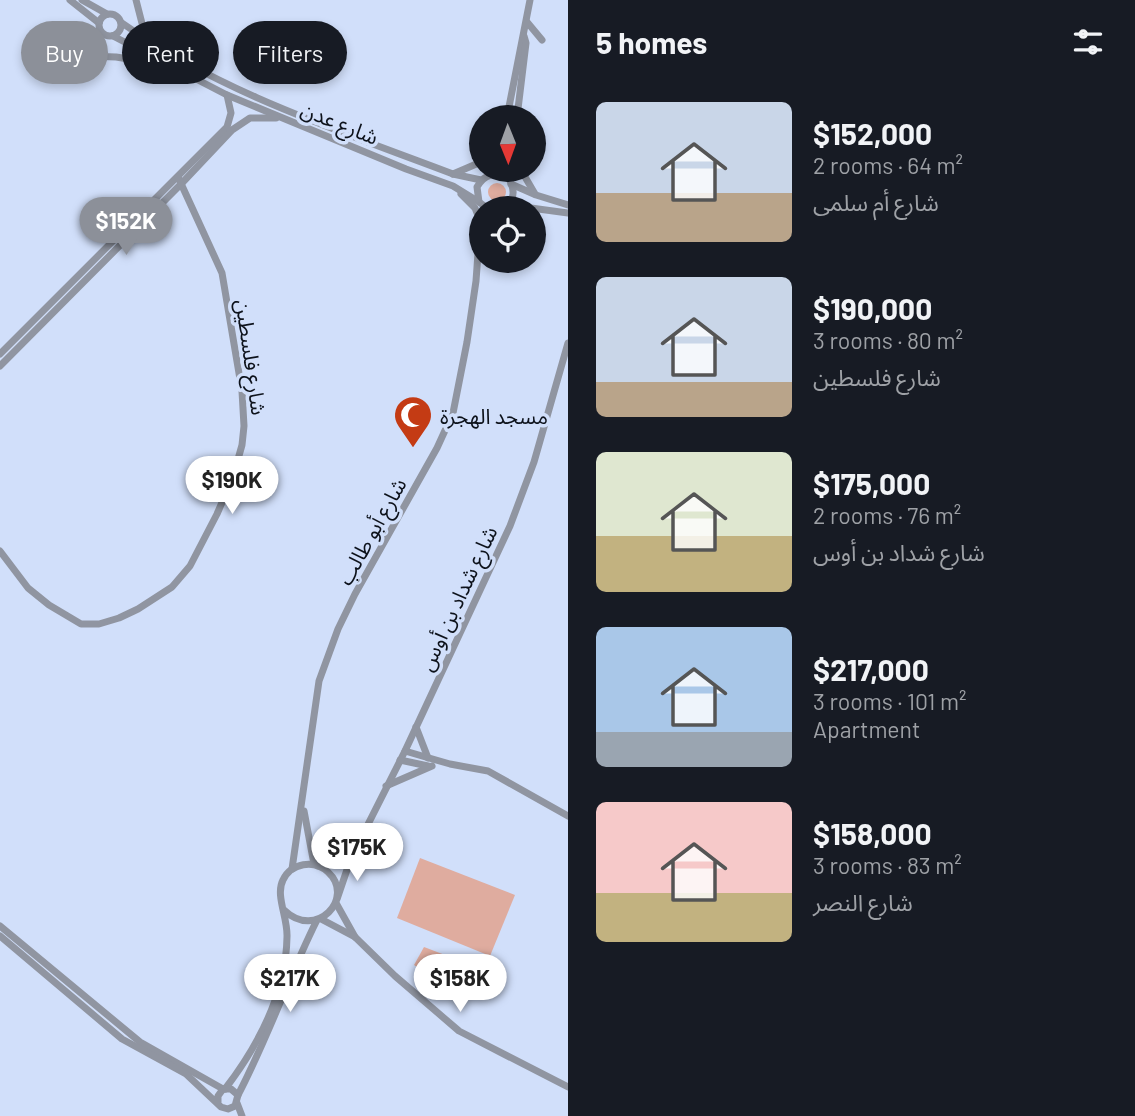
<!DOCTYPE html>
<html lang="en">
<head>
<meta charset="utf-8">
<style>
  :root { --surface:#171b24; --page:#242831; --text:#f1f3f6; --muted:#9ea1a6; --accent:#8c9099 }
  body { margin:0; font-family:Barlow,"Noto Sans Arabic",sans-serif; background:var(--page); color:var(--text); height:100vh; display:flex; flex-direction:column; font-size:26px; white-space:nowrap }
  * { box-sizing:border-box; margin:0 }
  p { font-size:23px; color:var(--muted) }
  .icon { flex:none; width:38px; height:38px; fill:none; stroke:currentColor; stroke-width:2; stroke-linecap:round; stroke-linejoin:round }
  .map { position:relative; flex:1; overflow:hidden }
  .details { display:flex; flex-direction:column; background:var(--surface); width:567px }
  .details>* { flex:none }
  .guide { position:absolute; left:21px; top:21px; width:441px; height:63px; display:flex; gap:14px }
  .needle { width:46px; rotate:179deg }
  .controls { position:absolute; left:469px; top:105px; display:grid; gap:14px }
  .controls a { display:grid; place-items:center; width:77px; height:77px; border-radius:50%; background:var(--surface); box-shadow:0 4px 10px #0003; font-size:35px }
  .price { position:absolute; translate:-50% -60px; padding:0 16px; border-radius:24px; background:#fff; color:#222; font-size:23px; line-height:46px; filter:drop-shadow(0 2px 4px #0008) }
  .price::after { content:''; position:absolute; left:50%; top:42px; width:21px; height:16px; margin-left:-10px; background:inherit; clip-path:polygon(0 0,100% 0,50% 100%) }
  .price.current { background:var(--accent); color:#fff }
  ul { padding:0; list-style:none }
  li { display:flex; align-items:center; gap:21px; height:175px; padding:0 28px }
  li span { display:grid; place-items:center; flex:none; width:196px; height:140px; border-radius:10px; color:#555 }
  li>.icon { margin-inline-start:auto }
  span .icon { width:84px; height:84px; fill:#fffc; stroke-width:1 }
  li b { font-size:30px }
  h2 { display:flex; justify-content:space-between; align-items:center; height:84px; padding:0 28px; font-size:30px }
  .tag { padding:0 24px; border-radius:32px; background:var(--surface); box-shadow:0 4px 10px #0003; font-size:24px; line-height:63px }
  .tag.current { background:var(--accent); color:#fff }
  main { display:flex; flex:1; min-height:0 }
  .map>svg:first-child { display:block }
  .green { fill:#dfac9f }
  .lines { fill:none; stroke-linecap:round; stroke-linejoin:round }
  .tertiary { stroke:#9095a1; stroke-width:7 }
  .labels { text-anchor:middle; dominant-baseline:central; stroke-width:7; stroke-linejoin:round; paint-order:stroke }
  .street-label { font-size:21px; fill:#0d121b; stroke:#d1dffa }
  .poi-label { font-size:21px; fill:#0d121b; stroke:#d1dffa; text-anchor:start }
</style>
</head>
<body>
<main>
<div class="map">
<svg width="568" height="1116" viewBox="0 0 568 1116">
  <rect width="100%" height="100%" fill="#d1dffa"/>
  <g class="green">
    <circle cx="497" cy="192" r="9"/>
    <path d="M420,858l95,37 -25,61 -93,-38z"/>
    <path d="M424,947l42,16 -9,21 -29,-10 -14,-9z"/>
  </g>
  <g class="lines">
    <g class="tertiary">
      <path d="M70,0l29,23"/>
      <path d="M82,0l25,14"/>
      <path d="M136,0l10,39"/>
      <circle cx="110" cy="25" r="11"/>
      <path d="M527,22l15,18"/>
      <path d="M122,23c99,70 218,108 331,151l28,6"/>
      <path d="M113,36l114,59 179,74 47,17 26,16"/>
      <path d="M88,56l28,1 44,7"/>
      <path d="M507,117l23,-117"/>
      <path d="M517,117l9,-74 -2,-7"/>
      <path d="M521,170l14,24"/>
      <path d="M453,174l28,-12"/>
      <path d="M511,184l25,11 32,10"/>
      <path d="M461,194l14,14 4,10"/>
      <path d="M509,205l59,8"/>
      <path d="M487,208l-8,-6 -2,-15c8,-14 17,-14 31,-10 7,12 8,23 -5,31"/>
      <path d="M0,354l227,-227 4,-14 -4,-18"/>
      <path d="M0,366l182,-183 50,-53 18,-12h26"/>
      <path d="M0,551l28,37 21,17 32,19h18l20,-6 19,-9 34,-22 18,-21 27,-52 16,-37 9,-32 2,-19 -2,-35 -20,-118 -44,-96"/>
      <path d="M416,727l12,31"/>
      <path d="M405,751l45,13 38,7 80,45"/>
      <path d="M400,760l28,6"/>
      <path d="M386,786l46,-20"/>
      <path d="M304,811l10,53"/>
      <path d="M318,866l33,-8"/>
      <path d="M292,869l27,-188 19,-52 17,-35 82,-146 16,-35 14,-71 9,-61 5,-69"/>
      <path d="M337,899l14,-41 54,-107 105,-225 24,-64 34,-119"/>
      <path d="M336,903l19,34"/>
      <path d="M321,919l34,18 40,39 64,55 109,56"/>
      <path d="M0,926l140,116 83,47"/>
      <path d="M0,936l122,103 64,35 35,33 7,2 7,-3 3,-11 -7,-6h-8l-5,7v6"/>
      <path d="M225,1089c33,-43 61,-96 62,-152 1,-19 -12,-42 -4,-57 8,-17 31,-21 45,-8 28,26 -12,69 -44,38"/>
      <path d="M238,1095c30,-57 50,-117 79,-175"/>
      <path d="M237,1103l5,13"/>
    </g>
  </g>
  <defs>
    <symbol id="mosque-pin" viewBox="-11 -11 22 30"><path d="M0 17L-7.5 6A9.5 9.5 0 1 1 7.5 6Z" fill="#c43b14" stroke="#d1dffa"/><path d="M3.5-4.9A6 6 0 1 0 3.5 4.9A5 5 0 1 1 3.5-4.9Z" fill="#fff"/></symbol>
  </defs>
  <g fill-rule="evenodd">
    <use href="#mosque-pin" x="391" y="393" width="44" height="60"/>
  </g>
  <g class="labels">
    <g class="street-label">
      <text transform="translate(340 122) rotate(22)">شارع عدن</text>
      <text transform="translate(252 357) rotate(82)">شارع فلسطين</text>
      <text transform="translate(371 531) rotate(-61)">شارع أبو طالب</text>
      <text transform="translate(457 598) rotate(-65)">شارع شداد بن أوس</text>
    </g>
    <g class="poi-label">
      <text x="440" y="415">مسجد الهجرة</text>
    </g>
  </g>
</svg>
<div class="controls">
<a><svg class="needle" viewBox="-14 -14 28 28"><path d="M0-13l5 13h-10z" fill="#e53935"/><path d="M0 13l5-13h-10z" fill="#9ea1a6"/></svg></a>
<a><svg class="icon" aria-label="locate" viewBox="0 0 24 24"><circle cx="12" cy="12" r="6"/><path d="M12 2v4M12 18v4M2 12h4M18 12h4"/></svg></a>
</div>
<b class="price current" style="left:126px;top:257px">$152K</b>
<b class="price" style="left:232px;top:516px">$190K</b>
<b class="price" style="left:357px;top:883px">$175K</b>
<b class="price" style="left:290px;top:1014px">$217K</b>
<b class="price" style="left:460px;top:1014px">$158K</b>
<div class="guide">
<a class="tag current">Buy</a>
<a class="tag">Rent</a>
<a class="tag">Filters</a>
</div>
</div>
<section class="details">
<h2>5 homes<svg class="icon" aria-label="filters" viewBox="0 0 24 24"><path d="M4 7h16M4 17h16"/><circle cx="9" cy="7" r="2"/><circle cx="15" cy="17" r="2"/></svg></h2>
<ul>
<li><span style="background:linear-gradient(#c9d6e8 65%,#b9a48a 0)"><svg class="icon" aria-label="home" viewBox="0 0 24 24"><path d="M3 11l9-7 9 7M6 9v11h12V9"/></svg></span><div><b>$152,000</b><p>2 rooms · 64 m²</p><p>شارع أم سلمى</p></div></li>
<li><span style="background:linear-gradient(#c9d6e8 75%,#b9a48a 0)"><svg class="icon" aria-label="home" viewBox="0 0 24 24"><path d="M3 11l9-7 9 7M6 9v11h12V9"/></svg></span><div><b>$190,000</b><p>3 rooms · 80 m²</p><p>شارع فلسطين</p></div></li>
<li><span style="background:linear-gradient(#dfe7d0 60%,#c2b280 0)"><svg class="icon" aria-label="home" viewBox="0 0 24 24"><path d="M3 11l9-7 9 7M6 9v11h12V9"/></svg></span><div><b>$175,000</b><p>2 rooms · 76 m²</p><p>شارع شداد بن أوس</p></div></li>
<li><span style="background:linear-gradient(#a9c7e8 75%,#9aa5b1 0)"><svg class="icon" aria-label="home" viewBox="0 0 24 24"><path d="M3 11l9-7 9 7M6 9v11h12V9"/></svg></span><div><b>$217,000</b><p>3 rooms · 101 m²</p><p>Apartment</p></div></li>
<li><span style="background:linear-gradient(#f6c9c9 65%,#c2b280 0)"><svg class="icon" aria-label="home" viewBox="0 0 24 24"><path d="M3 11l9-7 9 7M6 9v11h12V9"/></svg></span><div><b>$158,000</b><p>3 rooms · 83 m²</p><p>شارع النصر</p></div></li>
</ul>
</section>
</main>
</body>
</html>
